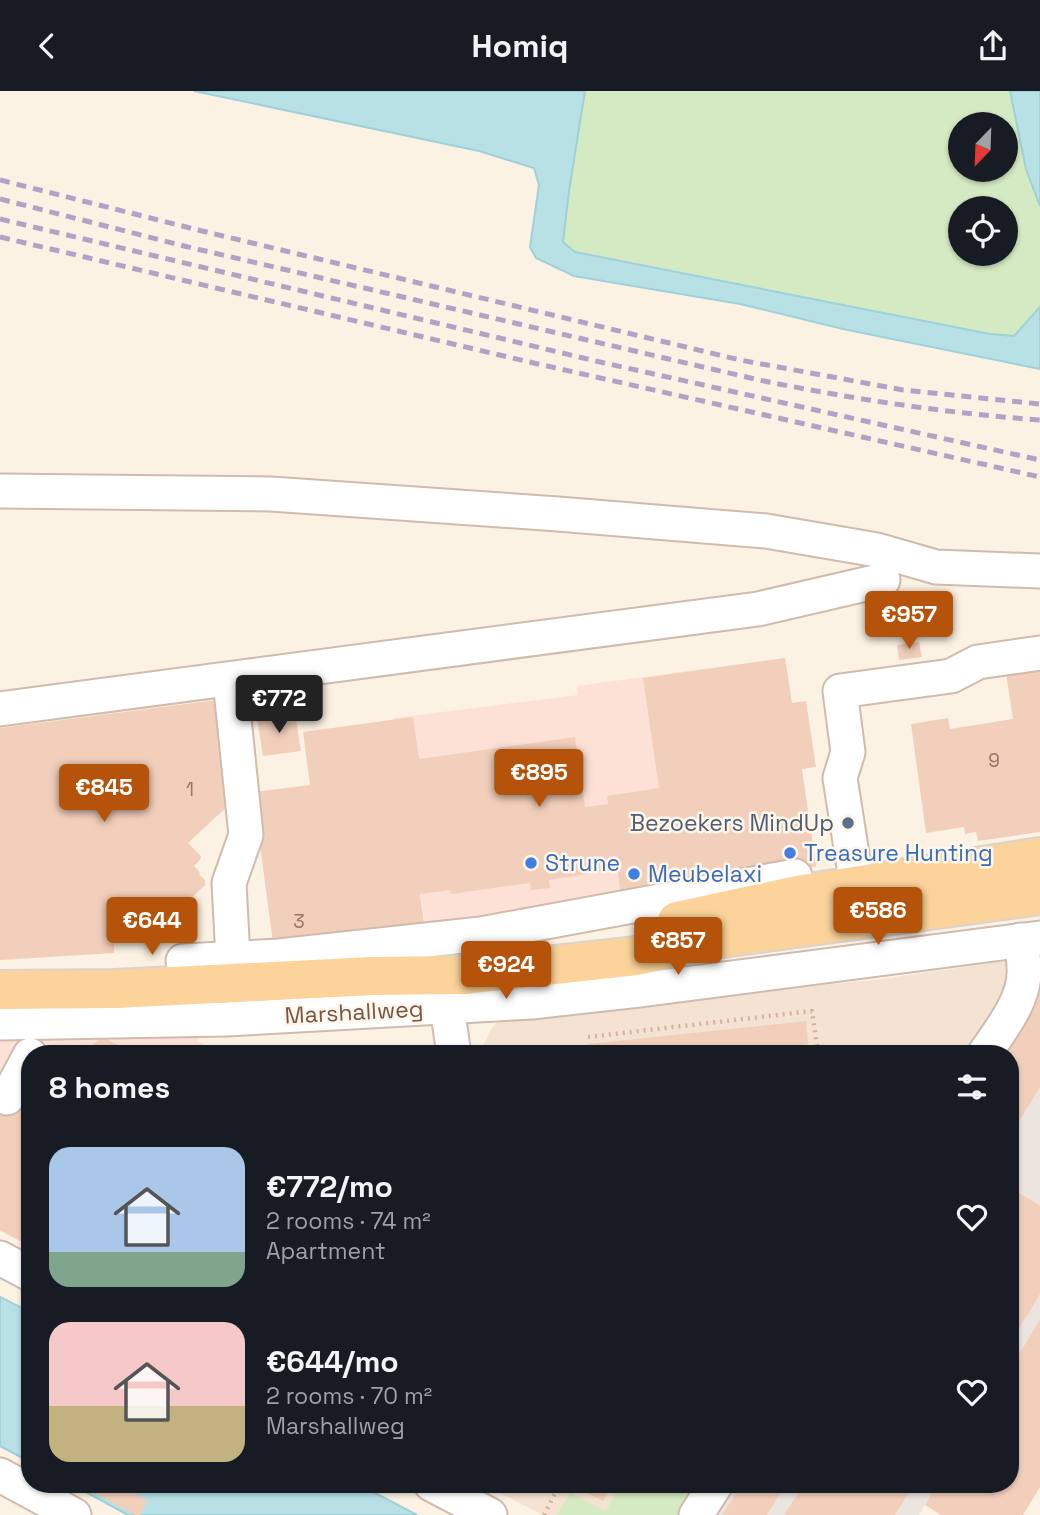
<!DOCTYPE html>
<html lang="en">
<head>
<meta charset="utf-8">
<style>
  :root { --surface:#171b24; --page:#20242c; --text:#f1f3f6; --muted:#9ea1a6; --accent:#b45309 }
  body { margin:0; font-family:"Space Grotesk",sans-serif; background:var(--page); color:var(--text); height:100vh; display:flex; flex-direction:column; font-size:26px; white-space:nowrap }
  * { box-sizing:border-box; margin:0 }
  p { font-size:23px; color:var(--muted) }
  .icon { flex:none; width:38px; height:38px; fill:none; stroke:currentColor; stroke-width:2; stroke-linecap:round; stroke-linejoin:round }
  .map { position:relative; flex:1; overflow:hidden }
  .details { position:absolute; left:21px; top:954px; width:998px; height:448px; display:flex; flex-direction:column; background:var(--surface); border-radius:28px; box-shadow:0 2px 5px #0004 }
  .details>* { flex:none }
  .needle { width:46px; rotate:203deg }
  .tools { position:absolute; left:948px; top:21px; display:grid; gap:14px }
  .tools a { display:grid; place-items:center; width:70px; height:70px; border-radius:50%; background:var(--surface); box-shadow:0 2px 5px #0004; font-size:35px }
  .price { position:absolute; translate:-50% -60px; padding:0 16px; border-radius:7px; background:var(--accent); color:#fff; font-size:23px; line-height:46px; filter:drop-shadow(0 2px 4px #0008) }
  .price::after { content:''; position:absolute; left:50%; top:42px; width:21px; height:16px; margin-left:-10px; background:inherit; clip-path:polygon(0 0,100% 0,50% 100%) }
  .price.on { background:#222; color:#fff }
  ul { padding:0; list-style:none }
  li { display:flex; align-items:center; gap:21px; height:175px; padding:0 28px }
  li span { display:grid; place-items:center; flex:none; width:196px; height:140px; border-radius:21px; color:#555 }
  li>.icon { margin-inline-start:auto }
  span .icon { width:84px; height:84px; fill:#fffc; stroke-width:1 }
  li b { font-size:30px }
  h2 { display:flex; justify-content:space-between; align-items:center; height:84px; padding:0 28px; font-size:30px }
  header { display:flex; justify-content:space-between; align-items:center; height:91px; padding:0 28px; background:var(--surface); font-size:32px; font-weight:600 }
  .map>svg:first-child { display:block }
  .residential { fill:#f4e3d2 }
  .commercial { fill:#fde1d7 }
  .industrial { fill:#ece4de }
  .green { fill:#d4eac2; fill-rule:evenodd }
  .water { fill:#b8e1e6; stroke:#9ed1d8; stroke-width:2 }
  .building { fill:#f2cfbb }
  .lines { fill:none; stroke-linecap:round; stroke-linejoin:round }
  .minor-casing { stroke:#d0bbad; stroke-width:37 }
  .major-casing { stroke:#dbd3d0; stroke-width:42 }
  .path { stroke:#d7b29e; stroke-width:4.5; stroke-dasharray:2 5; stroke-linecap:butt }
  .minor { stroke:#fff; stroke-width:33 }
  .major { stroke:#fcd49b; stroke-width:38 }
  .rail { stroke:#b4a2c6; stroke-width:5; stroke-dasharray:10 7; stroke-linecap:butt }
  .service-dot { fill:#5c6f8a; stroke:#fff6ea; stroke-width:2.5 }
  .shop-dot { fill:#3f7fe0; stroke:#fff6ea; stroke-width:2.5 }
  .labels { text-anchor:middle; dominant-baseline:central; stroke-width:5; stroke-linejoin:round; paint-order:stroke }
  .number-label { font-size:19px; fill:#947566 }
  .service-label { font-size:23px; fill:#4e5e75; stroke:#fff6ea; text-anchor:end }
  .shop-label { font-size:23px; fill:#366cbe; stroke:#fff6ea; text-anchor:start }
  .street-label { font-size:23px; fill:#755749; stroke:#fff6ea }
</style>
</head>
<body>
<header><svg class="icon" aria-label="back" viewBox="0 0 24 24"><path d="M15 5l-7 7 7 7"/></svg>Homiq<svg class="icon" aria-label="share" viewBox="0 0 24 24"><path d="M12 15V3M7 8l5-5 5 5M5 13v7h14v-7"/></svg></header>
<div class="map">
<svg width="1040" height="1424" viewBox="0 0 1040 1424">
  <rect width="100%" height="100%" fill="#fcf2e3"/>
  <g class="residential">
    <path d="M1040,865v24l-46,73h-515l13,-25 7,-8 181,-21 194,-19z"/>
    <path d="M483,1393h243l-19,31h-164z"/>
  </g>
  <g class="commercial">
    <path d="M785,567l31,209 -391,57 -31,-206 184,-23 -1,-9z"/>
    <path d="M204,938l-6,12 8,5 -4,7h-172v194l-30,-16v-193z"/>
  </g>
  <g class="industrial">
    <path d="M1040,889v340l-30,48v-315h-16z"/>
    <path d="M726,1393h211l-18,31h-212z"/>
  </g>
  <g class="green">
    <path d="M585,0h425l16,78 14,37v101l-26,29 -24,-2 -415,-82 -12,-10 6,-51zM961,33h45v46h-45zM961,117h45v46h-45z"/>
    <path d="M621,1393h86l-24,31h-126l13,-22 36,18z"/>
  </g>
  <g class="water">
    <path d="M194,0h391l-16,100 -6,51 12,10 415,82 24,2 26,-29v62l-197,-40 -103,-25 -166,-28 -38,-18 -6,-11 9,-62 -5,-17 -55,-17z"/>
    <path d="M1010,0h30v115l-14,-37z"/>
    <path d="M0,1206l30,15v150l-30,-16z"/>
    <path d="M71,1393h287l59,31h-289z"/>
  </g>
  <g class="building">
    <path d="M919,551l3,15 -23,3 -2,-15z"/>
    <path d="M785,567l7,45 14,-2 10,66 -14,2 14,97 -195,29 -3,-23 -7,1v-3l-62,10 1,8 -19,2 -1,-7 -79,11 -1,-4 -30,4 4,29 -151,20 -20,-151 57,-7 -7,-53 110,-15 6,42 156,-22 10,70 23,-3 -1,-8 52,-8 -16,-110z"/>
    <path d="M1040,578v163l-62,9 -2,-9 -11,2 -1,-7 -38,6 -15,-109 37,-6 2,11 63,-10 -7,-45z"/>
    <path d="M217,609l15,102 -44,41 13,13 -1,4 -6,6 6,6 -1,2 6,6v5l-35,33 -3,-2 -5,5 -47,-1 -1,33 -114,7v-232z"/>
    <path d="M295,622l6,38 -38,5 -6,-38z"/>
    <path d="M1040,901v95l-30,49v-83h-7z"/>
    <path d="M806,930l2,23 -89,9h-129l-2,-9z"/>
    <path d="M102,946l32,16h-52z"/>
    <path d="M30,984v171l-30,-16v-128z"/>
    <path d="M1010,1096l30,19v88l-30,49z"/>
    <path d="M1040,1229v167l-17,28h-82l-16,-10 12,-21h73v-116z"/>
    <path d="M92,1393h25l31,17 -8,14h-5l-46,-25z"/>
    <path d="M587,1393l20,9 -4,8 -20,-10z"/>
    <path d="M742,1393h44l-19,31h-45z"/>
    <path d="M797,1393h117l-19,31h-111l18,-28z"/>
  </g>
  <g class="lines">
    <defs>
      <g id="minor">
        <path d="M0,400l271,3 287,20 208,17 111,19 59,17 104,4"/>
        <path d="M230,589l16,155 -17,48 5,95"/>
        <path d="M0,618l758,-100 125,-29"/>
        <path d="M857,795l-17,-108 8,-26 -8,-61 111,-15 27,-14 62,-9"/>
        <path d="M183,870l96,-5 202,-22 314,-58"/>
        <path d="M447,915l6,42 -1,5"/>
        <path d="M0,932l227,-4 305,-17 107,-12 401,-52"/>
        <path d="M985,962c16,-24 41,-54 39,-85 0,-9 -2,-19 -4,-28"/>
        <path d="M7,1007l23,-43"/>
        <path d="M0,1167l30,16"/>
        <path d="M0,1384l74,40"/>
        <path d="M431,1393l59,31"/>
        <path d="M696,1424l20,-31"/>
      </g>
      <g id="major">
        <path d="M677,830l120,-26 243,-38"/>
        <path d="M0,899l115,-1 257,-13 92,-1 172,-19 72,-16 332,-45"/>
      </g>
    </defs>
    <use href="#minor" class="minor-casing"/>
    <use href="#major" class="major-casing"/>
    <g class="path">
      <path d="M588,946l224,-26 6,42h-3"/>
      <path d="M544,1424l16,-31"/>
    </g>
    <use href="#minor" class="minor"/>
    <use href="#major" class="major"/>
    <g class="rail">
      <path d="M0,89l198,50 542,130 163,30 137,14"/>
      <path d="M0,108l184,47 575,134c93,19 186,33 281,40"/>
      <path d="M0,128l600,143 440,98"/>
      <path d="M0,146l525,124 515,116"/>
    </g>
  </g>
  <circle class="service-dot" cx="848" cy="732" r="7"/>
  <g class="shop-dot">
    <circle cx="790" cy="762" r="7"/>
    <circle cx="531" cy="772" r="7"/>
    <circle cx="634" cy="783" r="7"/>
  </g>
  <g class="labels">
    <g class="number-label">
      <text x="994" y="669">9</text>
      <text x="190" y="698">1</text>
      <text x="299" y="830">3</text>
    </g>
    <g class="service-label">
      <text x="834" y="732">Bezoekers MindUp</text>
    </g>
    <g class="shop-label">
      <text x="804" y="762">Treasure Hunting</text>
      <text x="545" y="772">Strune</text>
      <text x="648" y="783">Meubelaxi</text>
    </g>
    <g class="street-label">
      <text transform="translate(354 921) rotate(-3)">Marshallweg</text>
    </g>
  </g>
</svg>
<div class="tools">
<a><svg class="needle" viewBox="-14 -14 28 28"><path d="M0-13l5 13h-10z" fill="#e53935"/><path d="M0 13l5-13h-10z" fill="#9ea1a6"/></svg></a>
<a><svg class="icon" aria-label="locate" viewBox="0 0 24 24"><circle cx="12" cy="12" r="6"/><path d="M12 2v4M12 18v4M2 12h4M18 12h4"/></svg></a>
</div>
<b class="price" style="left:909px;top:560px">€957</b>
<b class="price on" style="left:279px;top:644px">€772</b>
<b class="price" style="left:539px;top:718px">€895</b>
<b class="price" style="left:104px;top:733px">€845</b>
<b class="price" style="left:878px;top:856px">€586</b>
<b class="price" style="left:152px;top:866px">€644</b>
<b class="price" style="left:678px;top:886px">€857</b>
<b class="price" style="left:506px;top:910px">€924</b>
<section class="details">
<h2>8 homes<svg class="icon" aria-label="filters" viewBox="0 0 24 24"><path d="M4 7h16M4 17h16"/><circle cx="9" cy="7" r="2"/><circle cx="15" cy="17" r="2"/></svg></h2>
<ul>
<li><span style="background:linear-gradient(#a9c7e8 75%,#7fa58c 0)"><svg class="icon" aria-label="home" viewBox="0 0 24 24"><path d="M3 11l9-7 9 7M6 9v11h12V9"/></svg></span><div><b>€772/mo</b><p>2 rooms · 74 m²</p><p>Apartment</p></div><svg class="icon" aria-label="heart" viewBox="0 0 24 24"><path d="M12 20l-8-8c-3-5 5-10 8-4 3-6 11-1 8 4z"/></svg></li>
<li><span style="background:linear-gradient(#f6c9c9 60%,#c2b280 0)"><svg class="icon" aria-label="home" viewBox="0 0 24 24"><path d="M3 11l9-7 9 7M6 9v11h12V9"/></svg></span><div><b>€644/mo</b><p>2 rooms · 70 m²</p><p>Marshallweg</p></div><svg class="icon" aria-label="heart" viewBox="0 0 24 24"><path d="M12 20l-8-8c-3-5 5-10 8-4 3-6 11-1 8 4z"/></svg></li>
</ul>
</section>
</div>
</body>
</html>
